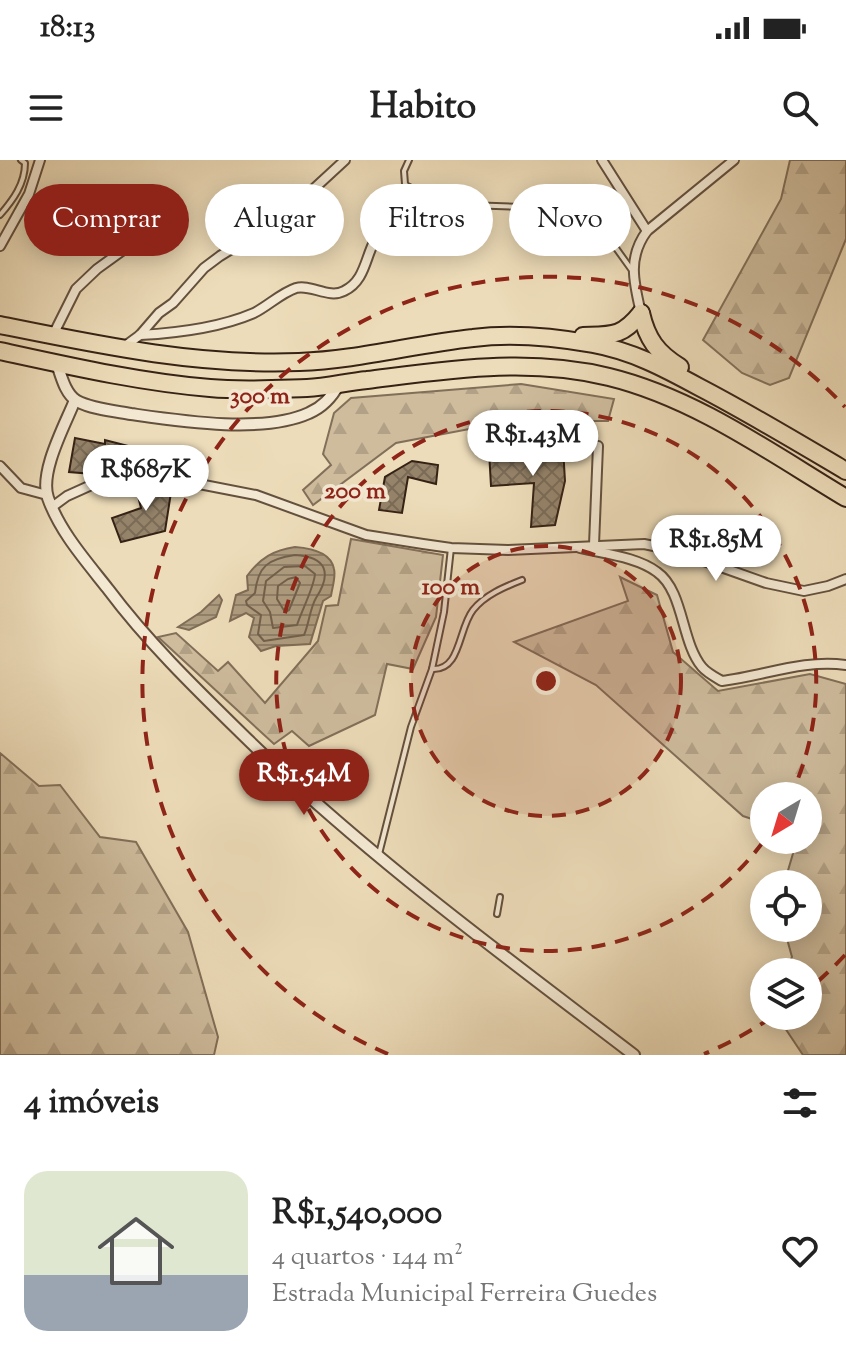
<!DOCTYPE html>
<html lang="pt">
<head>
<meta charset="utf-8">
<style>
  :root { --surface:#fff; --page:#f2f2f2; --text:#222; --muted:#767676; --line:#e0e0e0; --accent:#8f2418 }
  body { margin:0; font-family:"Sorts Mill Goudy",serif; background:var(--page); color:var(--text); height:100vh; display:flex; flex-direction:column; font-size:30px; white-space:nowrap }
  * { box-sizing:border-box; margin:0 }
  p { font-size:26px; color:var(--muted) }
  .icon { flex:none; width:44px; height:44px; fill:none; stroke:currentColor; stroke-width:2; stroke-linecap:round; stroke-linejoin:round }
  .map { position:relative; height:895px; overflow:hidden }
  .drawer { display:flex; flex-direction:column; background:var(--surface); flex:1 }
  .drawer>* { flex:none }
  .hud { position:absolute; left:24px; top:24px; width:798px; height:72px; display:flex; gap:16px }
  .needle { width:52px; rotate:218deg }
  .fabs { position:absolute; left:750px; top:622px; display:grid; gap:16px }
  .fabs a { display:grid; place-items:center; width:72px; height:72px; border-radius:50%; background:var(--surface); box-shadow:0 4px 20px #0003; font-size:40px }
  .price { position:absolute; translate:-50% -68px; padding:0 18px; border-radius:28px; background:#fff; color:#222; font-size:26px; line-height:52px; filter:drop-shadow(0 2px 4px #0008) }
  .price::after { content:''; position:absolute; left:50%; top:48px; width:24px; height:18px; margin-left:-12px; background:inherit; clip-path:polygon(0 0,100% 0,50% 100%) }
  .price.current { background:var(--accent); color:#fff }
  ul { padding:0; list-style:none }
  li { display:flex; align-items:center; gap:24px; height:200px; padding:0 24px }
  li+li { border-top:2px solid var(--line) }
  li span { display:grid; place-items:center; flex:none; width:224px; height:160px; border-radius:24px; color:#555 }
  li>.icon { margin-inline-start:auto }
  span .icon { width:96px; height:96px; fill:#fffc; stroke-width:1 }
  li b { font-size:34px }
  h2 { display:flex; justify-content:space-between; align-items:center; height:96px; padding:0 24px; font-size:34px }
  .tag { padding:0 28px; border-radius:36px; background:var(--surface); box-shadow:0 4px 20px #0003; font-size:28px; line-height:72px }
  .tag.current { background:var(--accent); color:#fff }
  .status { display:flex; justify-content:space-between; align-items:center; height:56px; padding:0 40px; background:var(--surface); direction:ltr }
  .status svg { height:22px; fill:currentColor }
  header { display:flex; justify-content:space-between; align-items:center; height:104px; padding:0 24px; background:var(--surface); font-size:36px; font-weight:800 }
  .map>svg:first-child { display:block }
  .forest { fill:url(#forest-firs); stroke:#826f59; stroke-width:2 }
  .water { fill:url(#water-rules); stroke:#7f6c56; stroke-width:2 }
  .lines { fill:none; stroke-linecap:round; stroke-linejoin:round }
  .shore { stroke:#72604b; stroke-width:2 }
  .building { fill:url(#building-cross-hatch); stroke:#362215; stroke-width:2 }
  .service-casing { stroke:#64503e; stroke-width:8 }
  .minor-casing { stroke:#64503e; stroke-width:12 }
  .tertiary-casing { stroke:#64503e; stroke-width:14 }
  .motorway-casing { stroke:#362215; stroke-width:20 }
  .service { stroke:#f3e8d2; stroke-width:4 }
  .minor { stroke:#f3e8d2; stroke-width:8 }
  .tertiary { stroke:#f3e8d2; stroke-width:10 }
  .motorway { stroke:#eddcb9; stroke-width:16 }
  .ring { fill:none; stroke:#8f2418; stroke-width:4; stroke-dasharray:14 10 }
  .centre { fill:#8f2418; stroke:#f3e8d2; stroke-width:4 }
  .ring-label { font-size:24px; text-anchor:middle; font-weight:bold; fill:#8f2418; stroke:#f3e8d2; stroke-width:7; stroke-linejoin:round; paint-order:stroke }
</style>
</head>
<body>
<div class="status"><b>18:13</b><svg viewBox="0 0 49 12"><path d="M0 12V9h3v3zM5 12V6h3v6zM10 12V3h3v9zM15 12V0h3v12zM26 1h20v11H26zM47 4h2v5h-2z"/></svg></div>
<header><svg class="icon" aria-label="menu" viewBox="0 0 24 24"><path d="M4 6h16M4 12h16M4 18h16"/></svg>Habito<svg class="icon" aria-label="search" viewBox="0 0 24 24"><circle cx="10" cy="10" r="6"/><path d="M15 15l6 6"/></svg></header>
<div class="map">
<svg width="846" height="895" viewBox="0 0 846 895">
  <defs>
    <pattern id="forest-firs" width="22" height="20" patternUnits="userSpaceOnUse" patternTransform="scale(2)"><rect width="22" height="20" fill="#cebc9d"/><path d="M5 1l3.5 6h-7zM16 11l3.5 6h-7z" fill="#b2a186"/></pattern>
    <pattern id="water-rules" width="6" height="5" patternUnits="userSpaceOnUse" patternTransform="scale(2)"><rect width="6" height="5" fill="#af9d81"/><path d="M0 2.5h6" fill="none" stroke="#8f8068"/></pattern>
    <pattern id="building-cross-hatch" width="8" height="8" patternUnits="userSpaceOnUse" patternTransform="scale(2)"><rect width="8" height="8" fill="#95836a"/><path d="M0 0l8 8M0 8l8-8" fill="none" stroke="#7a6b56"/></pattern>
  </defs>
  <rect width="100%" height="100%" fill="#eddcb9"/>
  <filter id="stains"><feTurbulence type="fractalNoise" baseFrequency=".0025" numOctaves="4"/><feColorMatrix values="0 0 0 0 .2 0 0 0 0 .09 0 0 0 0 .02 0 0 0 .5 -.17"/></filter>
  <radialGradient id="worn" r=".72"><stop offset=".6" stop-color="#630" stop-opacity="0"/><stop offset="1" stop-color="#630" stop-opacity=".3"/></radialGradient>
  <g class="forest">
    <path d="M790,0h56v79l-57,139 -19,7 -28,-12 -39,-33 78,-141z"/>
    <path d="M521,224l93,15 -6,22h-97l-115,22 -83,62 -10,-15 28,-25 -8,-11 11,-41 17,-15z"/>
    <path d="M351,379l92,16 -7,62 -23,52 -26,-5 -12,51 -66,31 -17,-15 -18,13 -116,-107 18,-4 42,38 10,-9 37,41 53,-62 8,-35 12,-1z"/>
    <path d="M620,417l37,18 16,57 45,39 92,-17 36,10v371h-43l-26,-39h31v-44h-23l7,-15 -8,-29h24v-44h-24l13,-44h11v-44h-44v27l-21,-7 -147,-131 -82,-43 114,-41z"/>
    <path d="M0,593l39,33 21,-1 40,52 36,5 52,90 30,105 -4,18h-214z"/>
  </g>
  <g class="water">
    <path d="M295,387c14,1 36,5 39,22 2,8 -2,19 -3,27l-8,5 -13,43 -34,2 -15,5 -12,-14 5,-19 -8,-5 -16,8 6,-26 12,-5 -1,-14c13,-18 27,-26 48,-29z"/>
    <path d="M219,435l3,5 -6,17 -27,13 -11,-3 23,-15z"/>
  </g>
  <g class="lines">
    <g class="shore">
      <path d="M295,395c32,2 37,18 21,43 -6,10 -7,26 -12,37l-40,6 -6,-7 3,-19 -14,-10 -1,-4 9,-8c3,-27 13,-34 40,-38z"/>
      <path d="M305,406l10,8c-1,13 -13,36 -18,51l-24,3 -3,-16 -7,-11 3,-20 18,-14z"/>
      <path d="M296,417l4,6 -11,27 -4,2 -8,-13 1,-13 10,-7z"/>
    </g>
  </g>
  <g class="building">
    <path d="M75,278l30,6v-4l27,7 -3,15 -26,-1 -2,13 -8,3v-3l-24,-2z"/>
    <path d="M550,287l13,1 2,33 -10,44 -24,2 3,-44 -43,3 -2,-35z"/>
    <path d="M412,301l26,4 -2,19 -28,-7 -6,36 -23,-3 6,-33z"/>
    <path d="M158,323l14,3 -7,45 -44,11 -9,-24 29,-10 -6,-24z"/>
  </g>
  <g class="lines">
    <defs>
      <g id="service">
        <path d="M409,0l-5,11 1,13 21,17 13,3 136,5 23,14 33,46"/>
        <path d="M0,55c13,-15 25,-31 25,-52l-4,-3"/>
        <path d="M432,509c29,2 26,-40 41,-59 12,-15 31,-23 49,-30"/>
        <path d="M379,694l32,-127 21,-58 12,-57 7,-64"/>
        <path d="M497,754l3,-17"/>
      </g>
      <g id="minor">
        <path d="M602,0l45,71"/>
        <path d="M0,86l29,-52 11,-34"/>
        <path d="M641,153c-7,-30 -14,-55 6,-82l87,-71"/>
        <path d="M53,175l23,-46 21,-20 47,-34"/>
        <path d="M140,175c38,-2 79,-7 114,-22 14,-7 27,-20 42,-25 15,-4 33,11 48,3 21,-10 21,-33 31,-51 10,-17 23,-34 34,-51"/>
        <path d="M125,186l15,-11 19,-22 14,-10 31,-35 16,-12 61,-37 64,-59"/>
        <path d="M0,306l21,22 26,7"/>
        <path d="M52,347l15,-11 31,-14 25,-5 35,-1 98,19 110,40 57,9 28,4 57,2 136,-6 29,6 93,33 38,8 24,-5 18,-7"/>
        <path d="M594,385l4,-99"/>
        <path d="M580,388c25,6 57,9 77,24 27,19 24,70 45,95 5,6 13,10 20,14 42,-5 81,-22 124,-16"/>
      </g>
      <g id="tertiary">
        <path d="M57,204c4,11 8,30 20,37 15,8 37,10 54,13 49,7 132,20 178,-1 14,-6 23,-16 30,-29"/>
        <path d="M75,240c-10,25 -36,72 -27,98 12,34 38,63 60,91 39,52 85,97 132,143 121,119 259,220 394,323"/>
      </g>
      <g id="motorway">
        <path d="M641,153c6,26 16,40 39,54"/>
        <path d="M0,165c99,20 198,41 299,37 59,-2 116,-18 174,-24 39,-5 81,-1 120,6 39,7 71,24 106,43 50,26 98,55 147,84"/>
        <path d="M583,176c29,-1 39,1 58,-23"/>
        <path d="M0,191c69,15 139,31 210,37 32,3 65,1 97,0 20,-1 40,-6 60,-8 81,-10 161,-23 242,-3 86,21 162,76 237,121"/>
      </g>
    </defs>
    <use href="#service" class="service-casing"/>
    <use href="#minor" class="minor-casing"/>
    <use href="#tertiary" class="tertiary-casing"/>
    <use href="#motorway" class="motorway-casing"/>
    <use href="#service" class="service"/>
    <use href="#minor" class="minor"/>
    <use href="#tertiary" class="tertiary"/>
    <use href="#motorway" class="motorway"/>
  </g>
  <circle cx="546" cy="521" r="135" fill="#8f2418" fill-opacity=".12"/>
  <g class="ring">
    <circle cx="546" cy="521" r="135"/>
    <path d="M763 682A270 270 0 1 1 791 635"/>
    <path d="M845 795A405 405 0 0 1 809 829M772 857A405 405 0 0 1 704 894M388 894A405 405 0 1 1 845 247"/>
  </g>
  <circle cx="546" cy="521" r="12" class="centre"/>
  <g class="ring-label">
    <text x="260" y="243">300 m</text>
    <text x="355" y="338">200 m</text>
    <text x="451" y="434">100 m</text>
  </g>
  <rect width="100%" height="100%" filter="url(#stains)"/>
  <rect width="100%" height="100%" fill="url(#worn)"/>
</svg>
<div class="fabs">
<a><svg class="needle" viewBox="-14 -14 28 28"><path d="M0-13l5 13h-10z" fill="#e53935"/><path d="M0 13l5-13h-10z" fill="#767676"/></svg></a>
<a><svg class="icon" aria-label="locate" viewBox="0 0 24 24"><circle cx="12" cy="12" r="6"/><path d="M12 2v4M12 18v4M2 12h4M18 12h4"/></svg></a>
<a><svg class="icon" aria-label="layers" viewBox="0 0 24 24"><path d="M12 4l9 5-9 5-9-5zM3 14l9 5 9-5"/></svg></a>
</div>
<b class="price" style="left:533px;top:318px">R$1.43M</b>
<b class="price" style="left:146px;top:353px">R$687K</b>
<b class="price" style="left:716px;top:423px">R$1.85M</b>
<b class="price current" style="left:304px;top:657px">R$1.54M</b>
<div class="hud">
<a class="tag current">Comprar</a>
<a class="tag">Alugar</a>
<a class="tag">Filtros</a>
<a class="tag">Novo</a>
</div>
</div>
<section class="drawer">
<h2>4 imóveis<svg class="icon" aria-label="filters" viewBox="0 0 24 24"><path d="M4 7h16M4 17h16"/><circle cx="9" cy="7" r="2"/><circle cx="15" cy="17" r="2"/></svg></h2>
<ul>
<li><span style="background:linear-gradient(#dfe7d0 65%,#9aa5b1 0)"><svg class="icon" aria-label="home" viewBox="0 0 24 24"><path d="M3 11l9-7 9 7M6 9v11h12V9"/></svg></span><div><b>R$1,540,000</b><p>4 quartos · 144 m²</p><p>Estrada Municipal Ferreira Guedes</p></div><svg class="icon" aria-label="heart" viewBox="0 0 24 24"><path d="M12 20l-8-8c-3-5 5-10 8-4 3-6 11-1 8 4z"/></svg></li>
</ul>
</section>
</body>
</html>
